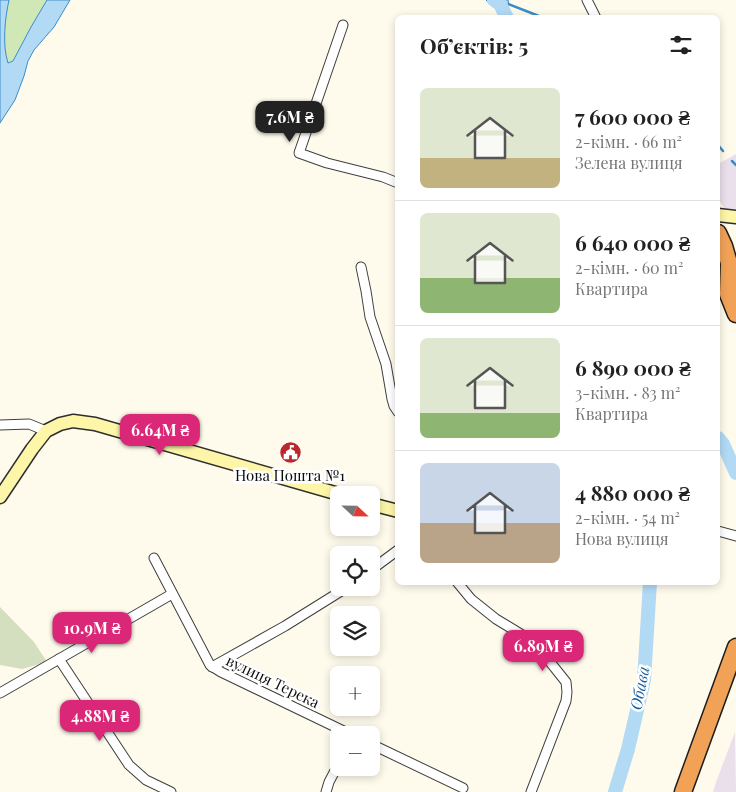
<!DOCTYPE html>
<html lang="uk">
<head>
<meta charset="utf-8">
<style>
  :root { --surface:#fff; --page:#f6f6f6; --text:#222; --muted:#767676; --line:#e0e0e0; --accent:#db2777 }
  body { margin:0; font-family:"Playfair Display",serif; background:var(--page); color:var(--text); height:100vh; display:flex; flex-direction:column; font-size:19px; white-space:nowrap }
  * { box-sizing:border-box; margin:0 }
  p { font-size:16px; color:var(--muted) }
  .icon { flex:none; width:28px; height:28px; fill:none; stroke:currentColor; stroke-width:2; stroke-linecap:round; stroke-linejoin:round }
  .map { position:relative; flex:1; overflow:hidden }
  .details { position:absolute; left:395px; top:15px; width:325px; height:570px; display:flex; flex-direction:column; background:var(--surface); border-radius:8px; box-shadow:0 2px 8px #0003 }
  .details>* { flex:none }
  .needle { width:32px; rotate:112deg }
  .buttons { position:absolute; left:330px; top:486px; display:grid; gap:10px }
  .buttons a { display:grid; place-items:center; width:50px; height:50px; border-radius:8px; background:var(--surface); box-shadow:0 2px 8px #0003; font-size:25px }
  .price { position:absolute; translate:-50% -42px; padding:0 11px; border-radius:10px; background:var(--accent); color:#fff; font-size:16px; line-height:32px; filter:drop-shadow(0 1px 2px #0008) }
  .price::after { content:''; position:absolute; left:50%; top:30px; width:15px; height:11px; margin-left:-8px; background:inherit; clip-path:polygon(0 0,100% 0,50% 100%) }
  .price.selected { background:#222; color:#fff }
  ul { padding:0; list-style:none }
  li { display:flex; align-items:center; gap:15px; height:125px; padding:0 25px }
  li+li { border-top:1px solid var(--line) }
  li span { display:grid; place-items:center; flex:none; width:140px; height:100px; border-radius:8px; color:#555 }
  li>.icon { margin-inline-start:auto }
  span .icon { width:60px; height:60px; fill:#fffc; stroke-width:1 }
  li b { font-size:21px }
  h2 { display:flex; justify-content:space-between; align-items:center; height:60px; padding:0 25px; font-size:21px }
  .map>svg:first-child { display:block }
  .industrial { fill:#eae0eb }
  .green { fill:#cfe8b6 }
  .cemetery { fill:#d3dfbe }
  .water { fill:#b2daf5; stroke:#3a8dca }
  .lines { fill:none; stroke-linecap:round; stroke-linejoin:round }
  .stream { stroke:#3a8dca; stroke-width:2.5 }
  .river { stroke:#b2daf5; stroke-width:14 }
  .street-casing { stroke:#3f3f3f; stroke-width:11 }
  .secondary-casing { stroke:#2e2e2e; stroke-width:15 }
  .highway-casing { stroke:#1d1d1d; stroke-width:19 }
  .street { stroke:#fff; stroke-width:9 }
  .secondary { stroke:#fdf6a8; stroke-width:12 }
  .highway { stroke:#f1a257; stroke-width:16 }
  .labels { text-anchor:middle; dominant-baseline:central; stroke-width:5; stroke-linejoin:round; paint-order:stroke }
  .poi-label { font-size:15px; fill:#0c0c0c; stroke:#fff }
  .street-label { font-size:15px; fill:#0c0c0c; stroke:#fff }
  .water-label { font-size:16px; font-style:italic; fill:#195e9b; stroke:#fff }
</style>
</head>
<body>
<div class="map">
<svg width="736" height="792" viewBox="0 0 736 792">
  <rect width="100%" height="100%" fill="#fffbec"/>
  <g class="industrial">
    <path d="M736,154v57l-12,-3 -6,-10v-34z"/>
    <path d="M735,732l1,60h-23l3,-10z"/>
  </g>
  <path class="green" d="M9,0h38l-16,27 -18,34 -6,2c-5,-20 -2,-43 2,-63z"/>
  <path class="cemetery" d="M0,607l34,35 13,20 -25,7 -22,-4z"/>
  <g class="water">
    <path d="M0,0h9c-4,18 -7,45 -1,63l5,-2 18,-34 16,-27h23l-16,27 -20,23 -6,11 -4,15 -9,24 -15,23z"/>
    <path d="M486,0h22l1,4 -4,6 -7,1z"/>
  </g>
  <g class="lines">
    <g class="stream">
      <path d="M508,4l36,14"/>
      <path d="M718,145l5,6"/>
      <path d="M732,161l4,4"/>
    </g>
    <g class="river">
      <path d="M494,0l6,4 7,14"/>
      <path d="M718,438l5,6 13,29"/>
      <path d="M615,792l13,-43 16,-69 6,-98"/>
    </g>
    <defs>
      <g id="street">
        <path d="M587,0l9,18"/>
        <path d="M343,25l-44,128 28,10 56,14 15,6"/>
        <path d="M361,267l5,24 4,26 16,47 6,35 2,7 4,6"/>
        <path d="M0,425l29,-1 17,7"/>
        <path d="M718,531l18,5"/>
        <path d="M154,558l56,107 11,7 131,63"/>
        <path d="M371,570l27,-20"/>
        <path d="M457,582l14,17 25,20 28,17 22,21 20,25 1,10 -1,9 -35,91"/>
        <path d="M59,659l70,106 17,15 25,12"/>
        <path d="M212,667l73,-41 61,-38"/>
        <path d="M0,693l172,-99"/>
        <path d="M371,744l92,44"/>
        <path d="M326,792l3,-10 10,-19"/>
      </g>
      <g id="secondary">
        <path d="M718,215l18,2"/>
        <path d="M0,497l32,-48 14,-18 14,-7 13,-3 22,3 247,71"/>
        <path d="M371,504l27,7"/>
      </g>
      <g id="highway">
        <path d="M718,233l6,13 5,17 -1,31 8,20"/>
        <path d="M683,792l53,-145"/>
      </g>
    </defs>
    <use href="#street" class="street-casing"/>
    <use href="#secondary" class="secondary-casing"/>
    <use href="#highway" class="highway-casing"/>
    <use href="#street" class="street"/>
    <use href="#secondary" class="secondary"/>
    <use href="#highway" class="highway"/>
  </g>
  <defs>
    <symbol id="civic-disc" viewBox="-11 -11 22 22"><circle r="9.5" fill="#b9282b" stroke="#fff"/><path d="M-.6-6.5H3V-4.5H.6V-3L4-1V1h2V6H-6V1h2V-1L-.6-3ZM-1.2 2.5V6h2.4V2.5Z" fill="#fff"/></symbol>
  </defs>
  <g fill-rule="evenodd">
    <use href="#civic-disc" x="278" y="440" width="25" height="25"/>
  </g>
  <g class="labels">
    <g class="poi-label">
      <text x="290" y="475">Нова Пошта №1</text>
    </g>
    <g class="street-label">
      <text transform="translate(273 681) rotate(26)">вулиця Терека</text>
    </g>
    <g class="water-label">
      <text transform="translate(639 688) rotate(-79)">Обава</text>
    </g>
  </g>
</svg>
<div class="buttons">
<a><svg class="needle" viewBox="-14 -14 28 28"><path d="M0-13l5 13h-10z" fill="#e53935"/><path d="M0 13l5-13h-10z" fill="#767676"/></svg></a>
<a><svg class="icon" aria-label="locate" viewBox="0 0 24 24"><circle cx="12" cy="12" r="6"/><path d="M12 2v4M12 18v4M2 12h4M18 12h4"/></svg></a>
<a><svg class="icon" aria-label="layers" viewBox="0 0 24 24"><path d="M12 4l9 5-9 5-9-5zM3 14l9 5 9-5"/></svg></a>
<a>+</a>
<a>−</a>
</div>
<b class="price selected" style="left:290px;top:143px">7.6M ₴</b>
<b class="price" style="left:160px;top:456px">6.64M ₴</b>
<b class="price" style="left:92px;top:654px">10.9M ₴</b>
<b class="price" style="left:543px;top:672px">6.89M ₴</b>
<b class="price" style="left:100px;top:742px">4.88M ₴</b>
<section class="details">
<h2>Об’єктів: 5<svg class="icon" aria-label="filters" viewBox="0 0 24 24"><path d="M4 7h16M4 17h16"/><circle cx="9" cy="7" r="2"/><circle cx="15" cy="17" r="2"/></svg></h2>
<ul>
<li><span style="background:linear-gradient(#dfe7d0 70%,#c2b280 0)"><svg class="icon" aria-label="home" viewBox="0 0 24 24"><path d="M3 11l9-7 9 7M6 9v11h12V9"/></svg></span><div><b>7 600 000 ₴</b><p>2-кімн. · 66 m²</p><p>Зелена вулиця</p></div></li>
<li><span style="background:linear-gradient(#dfe7d0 65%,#8fb573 0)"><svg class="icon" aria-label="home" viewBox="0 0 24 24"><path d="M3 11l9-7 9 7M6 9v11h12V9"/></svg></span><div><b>6 640 000 ₴</b><p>2-кімн. · 60 m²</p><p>Квартира</p></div></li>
<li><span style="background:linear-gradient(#dfe7d0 75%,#8fb573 0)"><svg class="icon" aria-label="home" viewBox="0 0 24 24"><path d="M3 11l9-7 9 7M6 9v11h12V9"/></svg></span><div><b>6 890 000 ₴</b><p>3-кімн. · 83 m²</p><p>Квартира</p></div></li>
<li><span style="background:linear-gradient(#c9d6e8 60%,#b9a48a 0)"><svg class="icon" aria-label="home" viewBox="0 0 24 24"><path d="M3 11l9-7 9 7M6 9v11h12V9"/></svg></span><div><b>4 880 000 ₴</b><p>2-кімн. · 54 m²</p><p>Нова вулиця</p></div></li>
</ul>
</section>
</div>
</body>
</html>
